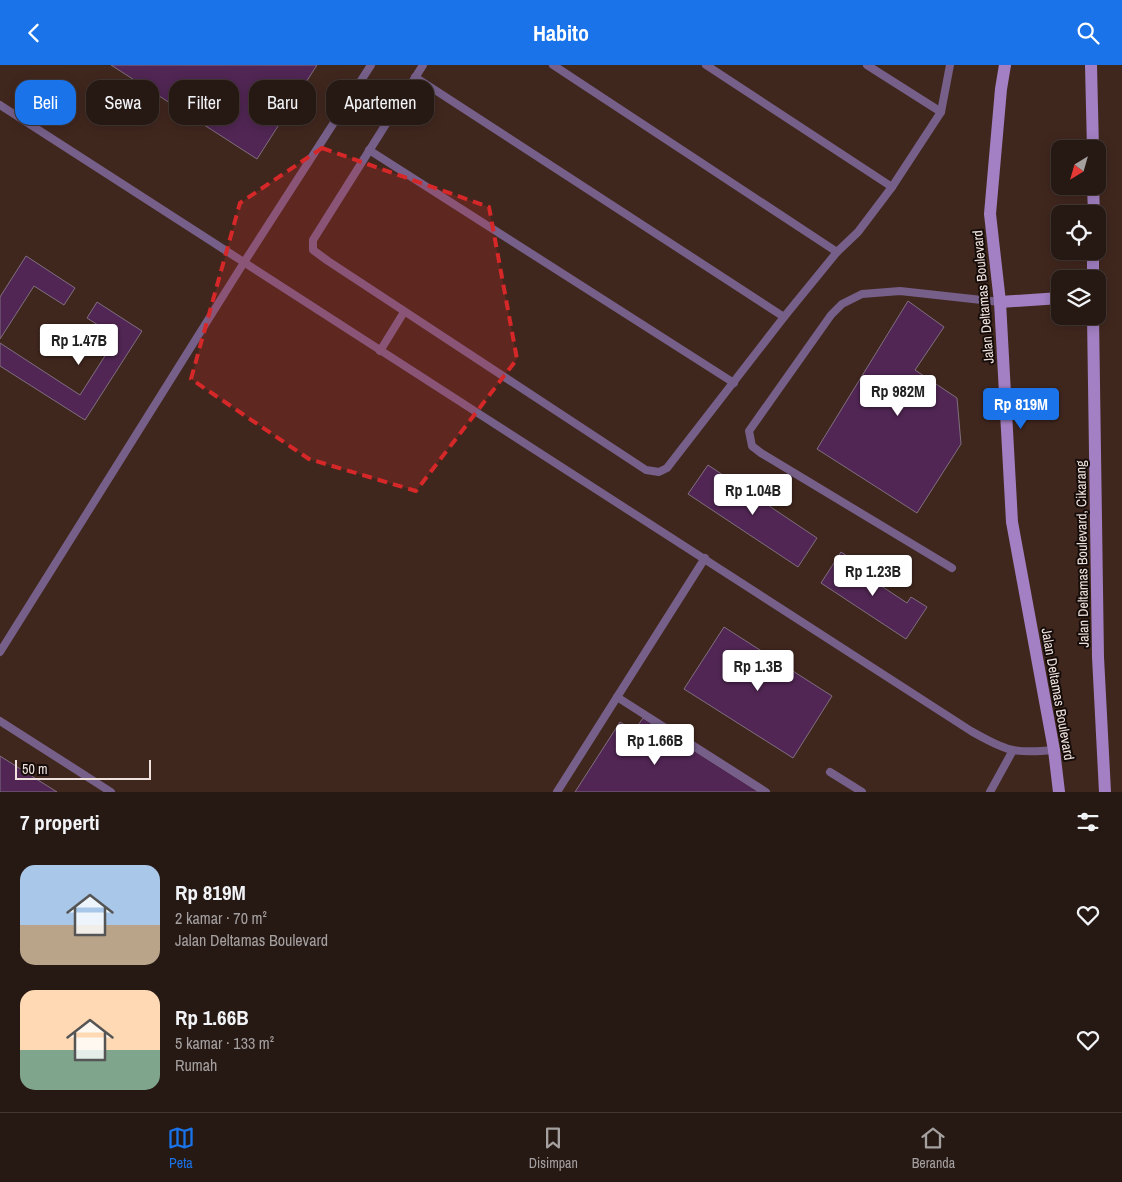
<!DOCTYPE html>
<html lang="id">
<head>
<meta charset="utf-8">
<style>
  :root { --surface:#261813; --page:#322521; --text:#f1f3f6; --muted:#a4a0a0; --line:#423733; --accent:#1a73e8 }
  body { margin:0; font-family:"Archivo Narrow",sans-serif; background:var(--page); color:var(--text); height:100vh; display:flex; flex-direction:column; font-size:19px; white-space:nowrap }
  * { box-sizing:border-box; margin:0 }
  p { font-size:16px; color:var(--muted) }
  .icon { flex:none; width:28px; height:28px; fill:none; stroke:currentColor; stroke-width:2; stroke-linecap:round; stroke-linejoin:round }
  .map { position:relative; height:727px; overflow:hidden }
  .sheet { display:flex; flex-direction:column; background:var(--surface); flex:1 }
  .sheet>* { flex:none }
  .hud { position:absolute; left:15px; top:15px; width:500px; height:45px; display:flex; gap:10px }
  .needle { width:32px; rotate:217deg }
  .fabs { position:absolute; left:1051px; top:75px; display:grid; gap:10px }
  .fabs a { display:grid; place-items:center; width:55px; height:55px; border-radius:10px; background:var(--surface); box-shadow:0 2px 12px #0003,0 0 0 1px var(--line); font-size:25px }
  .scale { position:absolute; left:15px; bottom:12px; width:136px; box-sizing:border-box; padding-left:5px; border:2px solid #efe2de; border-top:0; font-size:14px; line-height:18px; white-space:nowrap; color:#efe2de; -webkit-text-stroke:4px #150c09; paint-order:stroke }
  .price { position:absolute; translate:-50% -42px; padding:0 11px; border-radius:5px; background:#fff; color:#222; font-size:16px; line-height:32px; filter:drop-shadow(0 1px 2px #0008) }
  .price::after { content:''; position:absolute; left:50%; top:30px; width:15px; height:11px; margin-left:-8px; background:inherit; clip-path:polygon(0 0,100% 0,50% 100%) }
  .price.current { background:var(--accent); color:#fff }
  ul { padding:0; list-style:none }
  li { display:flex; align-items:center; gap:15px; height:125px; padding:0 20px }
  li span { display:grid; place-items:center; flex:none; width:140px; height:100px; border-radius:15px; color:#555 }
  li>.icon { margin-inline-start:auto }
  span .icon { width:60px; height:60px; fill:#fffc; stroke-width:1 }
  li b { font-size:21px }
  h2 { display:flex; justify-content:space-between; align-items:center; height:60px; padding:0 20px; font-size:21px }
  .chip { padding:0 18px; border-radius:15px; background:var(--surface); box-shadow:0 2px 12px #0003,0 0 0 1px var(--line); font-size:18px; line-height:45px }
  .chip.current { background:var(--accent); color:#fff }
  header { display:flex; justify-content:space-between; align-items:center; height:65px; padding:0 20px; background:var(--accent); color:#fff; font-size:22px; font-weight:700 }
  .tab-bar { display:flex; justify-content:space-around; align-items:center; height:70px; border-top:1px solid var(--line); background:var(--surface); font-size:14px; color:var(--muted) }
  .tab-bar a { display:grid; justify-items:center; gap:2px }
  .tab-bar .current { color:var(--accent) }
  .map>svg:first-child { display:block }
  .built { fill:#40271e; fill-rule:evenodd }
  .building { fill:#512654; stroke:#7f6f7f }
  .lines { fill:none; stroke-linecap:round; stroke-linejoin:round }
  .lane { stroke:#76608a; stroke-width:8 }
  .secondary { stroke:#a380c3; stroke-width:12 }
  .marked { fill:#d62828; fill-opacity:0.2; stroke:#d62828; stroke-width:4; stroke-dasharray:10 6; stroke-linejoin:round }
  .labels { text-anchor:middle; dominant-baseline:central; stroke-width:4; stroke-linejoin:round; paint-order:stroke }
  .street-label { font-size:14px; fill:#efe2de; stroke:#150c09 }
</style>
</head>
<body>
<header><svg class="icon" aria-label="back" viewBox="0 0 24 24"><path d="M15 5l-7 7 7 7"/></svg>Habito<svg class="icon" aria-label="search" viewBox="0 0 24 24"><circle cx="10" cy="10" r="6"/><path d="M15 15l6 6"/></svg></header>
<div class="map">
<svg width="1122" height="727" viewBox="0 0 1122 727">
  <rect width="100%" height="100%" fill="#332019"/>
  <path class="built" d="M0,0h1122v727h-1122zM1060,84h38v37h-38zM1060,149h38v37h-38zM1060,214h38v37h-38z"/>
  <g class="building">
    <path d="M111,0h206l-60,94z"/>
    <path d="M26,191l49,32 -11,17 -30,-19 -34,53v-42z"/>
    <path d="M908,236l36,26 -29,43 42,28 4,46 -44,69 -100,-64z"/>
    <path d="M97,237l45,29 -57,89 -85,-54v-23l80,52 37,-58 -30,-19z"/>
    <path d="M708,400l109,73 -19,29 -110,-73z"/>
    <path d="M841,487l17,11 -4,5 53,35 4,-6 16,10 -21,32 -85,-56z"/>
    <path d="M724,562l108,69 -39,62 -109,-69z"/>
    <path d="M643,653l116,74h-184l45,-70 14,9z"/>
    <path d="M0,691l57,36h-57z"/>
  </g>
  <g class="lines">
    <g class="lane">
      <path d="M423,0l-110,175v10l15,11 318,209 13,2 8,-4 117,-151 53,-65 21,-20 34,-45 49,-75 9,-47"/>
      <path d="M553,0l284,187"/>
      <path d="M706,0l186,122"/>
      <path d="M867,0l74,47"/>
      <path d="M415,12l369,240"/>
      <path d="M0,40c323,210 648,416 971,626 35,20 43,23 83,19"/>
      <path d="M369,85l365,233"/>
      <path d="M380,286l24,-39"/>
      <path d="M952,503l-191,-115 -9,-7 -3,-15 82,-116 11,-11 20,-10 38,-3 100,11"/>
      <path d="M0,587l243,-388 128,-199"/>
      <path d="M617,632l149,95"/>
      <path d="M0,656l111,71"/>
      <path d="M830,707l32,20"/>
      <path d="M557,727l148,-234"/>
      <path d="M990,727l22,-40"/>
    </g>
    <g class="secondary">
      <path d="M1005,0l-4,24 -11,125 10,88 12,220 42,228 5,42"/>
      <path d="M1091,0l2,84"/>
      <path d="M1093,121l1,28"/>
      <path d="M1093,214v-28"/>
      <path d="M1000,237l60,-4"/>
      <path d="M1093,251l5,341 7,135"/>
    </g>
  </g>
  <path class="marked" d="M322,83l167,59 28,152 -101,132 -107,-32 -118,-80 49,-176z"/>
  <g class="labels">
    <g class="street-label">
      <text transform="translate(983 232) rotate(-95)">Jalan Deltamas Boulevard</text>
      <text transform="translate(1082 489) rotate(-91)">Jalan Deltamas Boulevard, Cikarang</text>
      <text transform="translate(1058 629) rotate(80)">Jalan Deltamas Boulevard</text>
    </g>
  </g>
</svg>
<div class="fabs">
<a><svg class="needle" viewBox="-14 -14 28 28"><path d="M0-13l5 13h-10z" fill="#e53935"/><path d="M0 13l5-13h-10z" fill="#a4a0a0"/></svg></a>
<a><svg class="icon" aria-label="locate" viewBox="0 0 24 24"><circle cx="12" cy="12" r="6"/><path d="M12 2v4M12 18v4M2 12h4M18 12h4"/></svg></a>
<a><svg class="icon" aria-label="layers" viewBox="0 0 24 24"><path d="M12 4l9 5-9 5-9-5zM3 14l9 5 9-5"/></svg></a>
</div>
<div class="scale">50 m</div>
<b class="price" style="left:79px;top:301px">Rp 1.47B</b>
<b class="price" style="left:898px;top:352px">Rp 982M</b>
<b class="price current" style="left:1021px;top:365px">Rp 819M</b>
<b class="price" style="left:753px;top:451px">Rp 1.04B</b>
<b class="price" style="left:873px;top:532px">Rp 1.23B</b>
<b class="price" style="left:758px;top:627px">Rp 1.3B</b>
<b class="price" style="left:655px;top:701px">Rp 1.66B</b>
<div class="hud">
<a class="chip current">Beli</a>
<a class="chip">Sewa</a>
<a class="chip">Filter</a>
<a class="chip">Baru</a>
<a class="chip">Apartemen</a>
</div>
</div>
<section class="sheet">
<h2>7 properti<svg class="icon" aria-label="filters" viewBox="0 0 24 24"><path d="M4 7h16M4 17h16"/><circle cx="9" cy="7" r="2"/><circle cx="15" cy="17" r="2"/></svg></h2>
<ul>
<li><span style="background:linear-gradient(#a9c7e8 60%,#b9a48a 0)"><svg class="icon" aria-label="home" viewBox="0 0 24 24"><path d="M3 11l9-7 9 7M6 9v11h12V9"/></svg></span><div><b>Rp 819M</b><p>2 kamar · 70 m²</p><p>Jalan Deltamas Boulevard</p></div><svg class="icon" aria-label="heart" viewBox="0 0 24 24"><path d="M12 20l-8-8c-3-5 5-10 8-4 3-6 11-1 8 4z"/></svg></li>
<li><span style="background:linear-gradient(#ffd9b3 60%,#7fa58c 0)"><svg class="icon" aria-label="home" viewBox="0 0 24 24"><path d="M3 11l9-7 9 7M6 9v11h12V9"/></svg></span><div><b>Rp 1.66B</b><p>5 kamar · 133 m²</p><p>Rumah</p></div><svg class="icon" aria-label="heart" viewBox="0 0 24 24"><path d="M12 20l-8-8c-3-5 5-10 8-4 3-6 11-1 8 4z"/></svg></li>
</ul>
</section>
<nav class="tab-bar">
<a class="current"><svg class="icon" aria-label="map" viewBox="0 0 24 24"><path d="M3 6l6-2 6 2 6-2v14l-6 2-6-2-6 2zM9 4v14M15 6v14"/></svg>Peta</a>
<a><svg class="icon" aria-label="saved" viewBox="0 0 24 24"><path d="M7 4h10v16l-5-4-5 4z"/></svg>Disimpan</a>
<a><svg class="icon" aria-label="home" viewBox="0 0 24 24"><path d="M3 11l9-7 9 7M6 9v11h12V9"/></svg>Beranda</a>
</nav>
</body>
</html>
